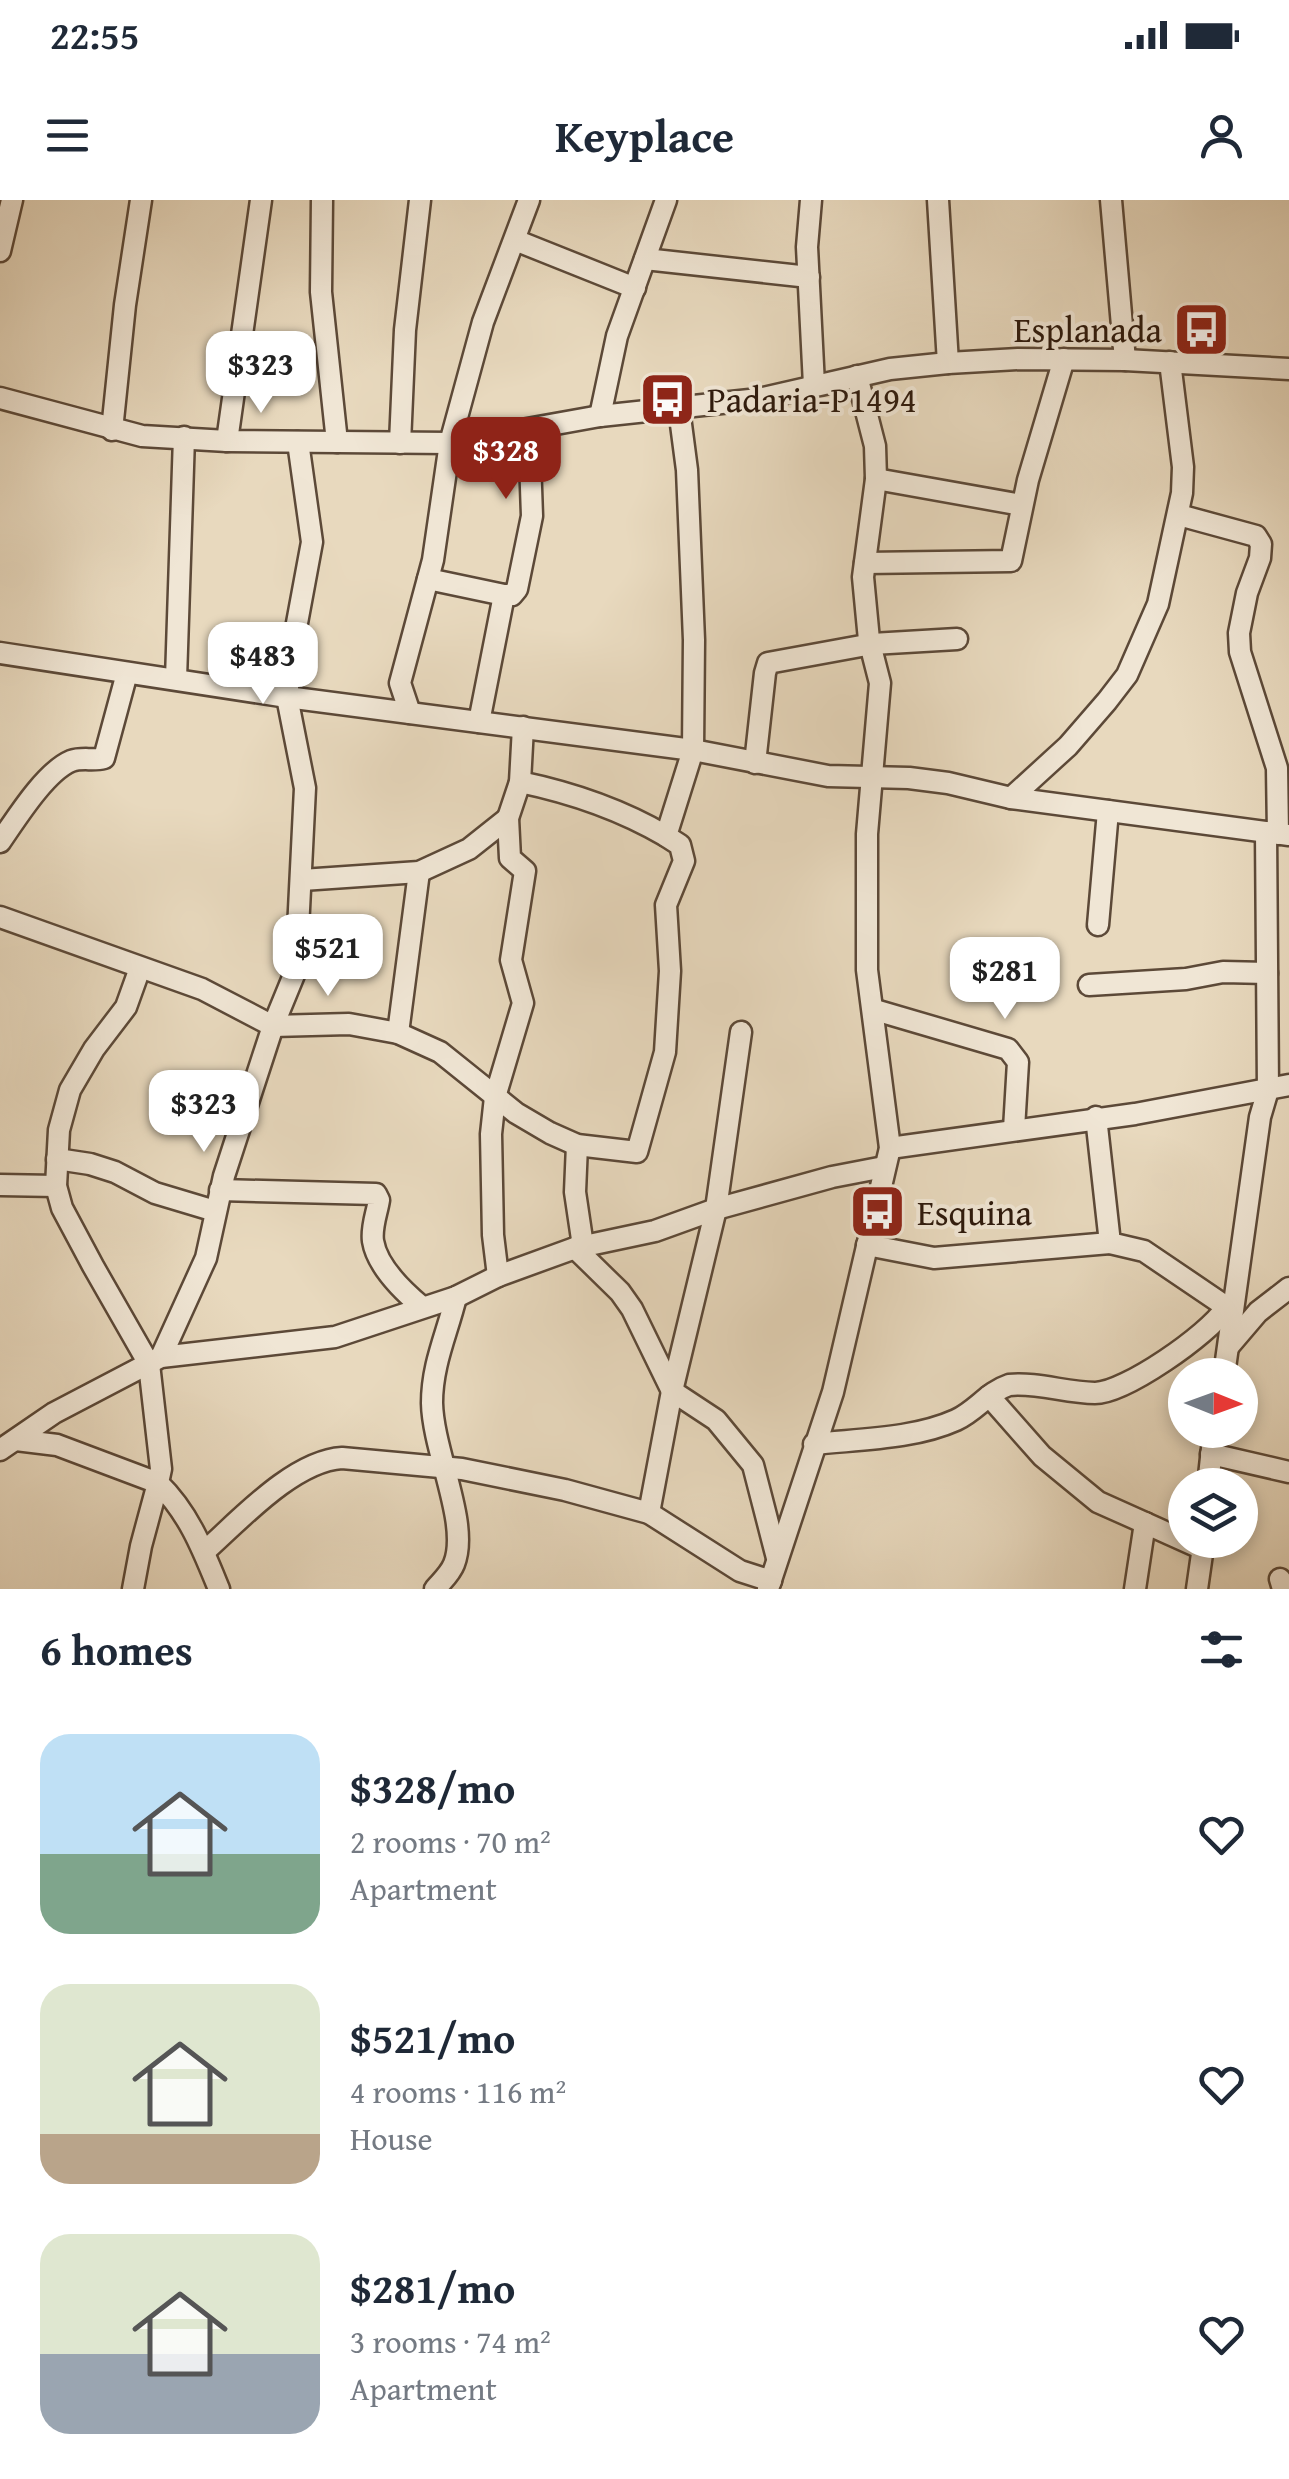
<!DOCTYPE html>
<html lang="en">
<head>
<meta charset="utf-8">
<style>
  :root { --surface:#fff; --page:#f6f6f7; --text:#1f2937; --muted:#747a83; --accent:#8f2418 }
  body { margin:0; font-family:"Gentium Book Plus",serif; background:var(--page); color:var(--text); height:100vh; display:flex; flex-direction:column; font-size:38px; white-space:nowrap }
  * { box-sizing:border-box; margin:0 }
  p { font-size:32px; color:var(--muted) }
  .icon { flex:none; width:55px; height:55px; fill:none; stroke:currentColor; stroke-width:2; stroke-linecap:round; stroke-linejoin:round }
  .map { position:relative; height:1389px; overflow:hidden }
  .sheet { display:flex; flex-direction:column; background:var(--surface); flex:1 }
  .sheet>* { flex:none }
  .needle { width:65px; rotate:91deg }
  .controls { position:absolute; left:1168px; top:1158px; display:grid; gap:20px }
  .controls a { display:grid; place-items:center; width:90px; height:90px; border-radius:50%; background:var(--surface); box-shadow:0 5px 15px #0003; font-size:50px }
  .price { position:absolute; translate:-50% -85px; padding:0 22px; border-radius:20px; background:#fff; color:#222; font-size:32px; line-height:65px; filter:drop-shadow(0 2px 5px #0008) }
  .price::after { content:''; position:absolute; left:50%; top:60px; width:30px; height:22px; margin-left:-15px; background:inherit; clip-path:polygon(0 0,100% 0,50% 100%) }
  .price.current { background:var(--accent); color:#fff }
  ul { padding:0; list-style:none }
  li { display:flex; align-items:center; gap:30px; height:250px; padding:0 40px }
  li span { display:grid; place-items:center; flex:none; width:280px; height:200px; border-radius:30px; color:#555 }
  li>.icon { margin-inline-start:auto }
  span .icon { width:120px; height:120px; fill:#fffc; stroke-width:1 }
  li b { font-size:42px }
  h2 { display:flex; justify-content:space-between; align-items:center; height:120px; padding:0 40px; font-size:42px }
  .status { display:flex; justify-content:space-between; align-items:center; height:70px; padding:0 50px; background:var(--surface); direction:ltr }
  .status svg { height:28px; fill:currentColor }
  header { display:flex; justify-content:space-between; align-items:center; height:130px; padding:0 40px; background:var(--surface); font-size:45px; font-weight:800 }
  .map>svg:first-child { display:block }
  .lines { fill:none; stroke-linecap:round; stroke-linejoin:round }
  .minor-casing { stroke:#5c4938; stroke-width:25 }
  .minor { stroke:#f0e6d5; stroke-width:20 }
  .labels { text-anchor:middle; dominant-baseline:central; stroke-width:8; stroke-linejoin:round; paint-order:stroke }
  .poi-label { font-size:35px; fill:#2d190c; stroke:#f0e6d5; text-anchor:start }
</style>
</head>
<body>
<div class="status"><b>22:55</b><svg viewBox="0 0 49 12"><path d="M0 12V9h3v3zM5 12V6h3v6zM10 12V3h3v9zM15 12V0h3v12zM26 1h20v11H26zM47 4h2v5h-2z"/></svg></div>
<header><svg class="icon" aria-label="menu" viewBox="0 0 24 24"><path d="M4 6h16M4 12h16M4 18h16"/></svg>Keyplace<svg class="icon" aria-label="person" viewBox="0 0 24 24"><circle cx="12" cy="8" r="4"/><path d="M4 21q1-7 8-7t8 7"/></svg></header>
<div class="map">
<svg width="1289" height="1389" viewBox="0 0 1289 1389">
  <rect width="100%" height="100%" fill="#e8d9be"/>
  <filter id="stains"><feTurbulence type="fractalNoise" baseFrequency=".002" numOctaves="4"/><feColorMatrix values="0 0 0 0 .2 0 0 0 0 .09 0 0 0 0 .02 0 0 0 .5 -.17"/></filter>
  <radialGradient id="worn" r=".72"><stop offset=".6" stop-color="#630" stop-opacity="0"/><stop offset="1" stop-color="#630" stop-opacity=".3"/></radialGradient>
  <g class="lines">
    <defs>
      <g id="minor">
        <path d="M322,0l-1,92 16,150"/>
        <path d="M811,0l-4,47 7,138"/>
        <path d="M938,0l10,163"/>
        <path d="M1111,0l14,160"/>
        <path d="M515,40l120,48"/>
        <path d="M0,51l12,-51"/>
        <path d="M645,59l164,18"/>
        <path d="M0,198l142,38 85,5 223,2 150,-27 159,-17 131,-30 58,-6 70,-4 107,1 164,9"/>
        <path d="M600,216l17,-80 49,-136"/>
        <path d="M112,230l13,-125 16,-105"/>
        <path d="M227,241l34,-241"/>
        <path d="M400,243l5,-113 15,-130"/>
        <path d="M876,279l146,26"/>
        <path d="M1179,315l77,21 5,8 -1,14 -13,35 -8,40 1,19 37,116 1,66"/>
        <path d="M865,363l146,-2 17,-81 36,-121"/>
        <path d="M428,379l76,16h8l5,-6 15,-73 -3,-86"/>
        <path d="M0,453l287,44 406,53 135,26 81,2 39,5 63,15 278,37"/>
        <path d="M176,479l8,-242"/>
        <path d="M410,513l-10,-30 33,-123 17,-117 33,-121 46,-122"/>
        <path d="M479,522l25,-127"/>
        <path d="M755,563l10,-90 3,-10 104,-19 85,-5"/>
        <path d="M520,582c53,11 100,27 146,54"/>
        <path d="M1011,598l57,-52 39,-45 20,-26 31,-71 24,-111 1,-26 -13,-105"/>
        <path d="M0,642c16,-23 45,-70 71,-81 11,-4 22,0 33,-3l23,-85"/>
        <path d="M302,680l117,-8 50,-23 39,-31"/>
        <path d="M0,717l202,72 71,37 76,-2 49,9 42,19 76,61 34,20 27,12 60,7 28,-100 5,-81 -4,-66 18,-44 -4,-16 -14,-9 27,-86 1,-110 -7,-170 -8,-61"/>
        <path d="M1098,725l10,-114"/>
        <path d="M140,768l-14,39 -32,42 -24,41 -11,40 -3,56 6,22 31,58 56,98 12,105 -3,14c31,30 45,67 61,106"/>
        <path d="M1089,785l97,-6 37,-7 44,1"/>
        <path d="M875,810l133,39 10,13 -4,67"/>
        <path d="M398,833l21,-161"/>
        <path d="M1096,917l14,126 34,8 87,59"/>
        <path d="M577,945l-2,47 8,54"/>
        <path d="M890,948l245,-34 154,-29"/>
        <path d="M57,959l33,5 25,8 40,21 60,18"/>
        <path d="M0,985l56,1"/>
        <path d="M220,990l156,4 3,6c-2,13 -8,27 -6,41 4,25 31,51 49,66"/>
        <path d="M867,1045l67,13 176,-15"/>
        <path d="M575,1048l45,44 12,17 40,82 44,29 37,45 24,93"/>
        <path d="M498,1076l-5,-41 -2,-101 4,-37 28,-94 -12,-43 14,-89 -15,-13 -2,-40 12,-36 3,-55"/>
        <path d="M1229,1146l29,-34 31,-24"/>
        <path d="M161,1157l45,-99 18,-82 49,-150 23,-56 9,-182 -18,-91 5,-47 20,-108 -14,-100"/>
        <path d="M1224,1175l36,-258 8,-27 -2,-258"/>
        <path d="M989,1196l53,60 56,46 105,47"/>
        <path d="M16,1240l41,5 101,38 -17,63 -8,43"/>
        <path d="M814,1244c46,-5 100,-5 142,-24 20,-9 32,-28 53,-35 29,-3 57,8 86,8 30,0 114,-59 130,-84"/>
        <path d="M0,1250l54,-37 107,-56 174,-20 121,-40 42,-21 77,-28 80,-17 61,-22 116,-32 52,-10"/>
        <path d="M1211,1254l78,18"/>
        <path d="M1208,1285l6,-55"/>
        <path d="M649,1313l23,-122 44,-182 25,-177"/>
        <path d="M204,1352c35,-31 89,-91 138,-94l120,11 103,21 84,23 91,58 31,10"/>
        <path d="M1280,1379l3,10"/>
        <path d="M435,1389c7,-8 15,-15 19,-25 16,-40 -21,-112 -22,-161 0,-39 15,-69 24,-106"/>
        <path d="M768,1389l65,-197 57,-244 -23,-178v-136l13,-151 -11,-43 -6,-63 13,-98 -1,-33 -18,-70"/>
        <path d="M1135,1389l10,-66"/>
        <path d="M1197,1389l7,-49"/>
      </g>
    </defs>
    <use href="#minor" class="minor-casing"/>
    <use href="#minor" class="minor"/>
  </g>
  <defs>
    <symbol id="bus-square" viewBox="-11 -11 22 22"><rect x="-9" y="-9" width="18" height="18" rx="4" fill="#8f2418" stroke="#f0e6d5"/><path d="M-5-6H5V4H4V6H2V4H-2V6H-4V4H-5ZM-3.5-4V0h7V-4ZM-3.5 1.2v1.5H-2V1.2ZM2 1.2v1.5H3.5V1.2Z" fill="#fff"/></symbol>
  </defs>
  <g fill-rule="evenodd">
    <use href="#bus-square" x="1170" y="98" width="63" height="63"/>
    <use href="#bus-square" x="636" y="168" width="63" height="63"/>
    <use href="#bus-square" x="846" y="980" width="63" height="63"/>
  </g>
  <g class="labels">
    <g class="poi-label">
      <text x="1162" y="129" text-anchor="end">Esplanada</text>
      <text x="707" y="199">Padaria-P1494</text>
      <text x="917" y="1012">Esquina</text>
    </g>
  </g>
  <rect width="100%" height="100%" filter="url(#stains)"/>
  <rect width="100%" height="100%" fill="url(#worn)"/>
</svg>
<div class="controls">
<a><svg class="needle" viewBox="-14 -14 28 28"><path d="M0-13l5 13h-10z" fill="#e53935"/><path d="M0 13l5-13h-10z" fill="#747a83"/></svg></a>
<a><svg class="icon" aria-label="layers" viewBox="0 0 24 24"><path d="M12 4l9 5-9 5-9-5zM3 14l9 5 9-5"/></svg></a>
</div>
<b class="price" style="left:261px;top:216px">$323</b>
<b class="price current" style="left:506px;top:302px">$328</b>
<b class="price" style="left:263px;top:507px">$483</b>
<b class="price" style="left:328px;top:799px">$521</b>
<b class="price" style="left:1005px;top:822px">$281</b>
<b class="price" style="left:204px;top:955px">$323</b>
</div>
<section class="sheet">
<h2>6 homes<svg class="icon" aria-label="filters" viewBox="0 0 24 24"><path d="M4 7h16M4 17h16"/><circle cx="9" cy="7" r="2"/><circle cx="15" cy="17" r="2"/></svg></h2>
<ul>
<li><span style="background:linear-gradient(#bfe0f5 60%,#7fa58c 0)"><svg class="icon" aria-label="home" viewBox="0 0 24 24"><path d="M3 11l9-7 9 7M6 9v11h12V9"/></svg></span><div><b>$328/mo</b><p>2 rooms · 70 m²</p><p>Apartment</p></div><svg class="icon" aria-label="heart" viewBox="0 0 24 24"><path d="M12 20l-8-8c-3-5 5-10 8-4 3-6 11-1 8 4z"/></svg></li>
<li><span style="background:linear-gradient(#dfe7d0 75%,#b9a48a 0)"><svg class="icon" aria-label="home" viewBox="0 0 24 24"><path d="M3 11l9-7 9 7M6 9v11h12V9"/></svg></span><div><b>$521/mo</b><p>4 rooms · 116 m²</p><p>House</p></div><svg class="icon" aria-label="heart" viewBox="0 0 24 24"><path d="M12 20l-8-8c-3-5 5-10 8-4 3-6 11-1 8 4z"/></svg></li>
<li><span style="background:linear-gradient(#dfe7d0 60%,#9aa5b1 0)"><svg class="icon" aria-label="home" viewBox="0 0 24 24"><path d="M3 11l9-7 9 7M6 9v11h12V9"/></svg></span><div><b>$281/mo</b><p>3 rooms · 74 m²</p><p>Apartment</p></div><svg class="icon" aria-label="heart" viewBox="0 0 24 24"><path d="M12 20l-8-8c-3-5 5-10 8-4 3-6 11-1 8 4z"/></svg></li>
</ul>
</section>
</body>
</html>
